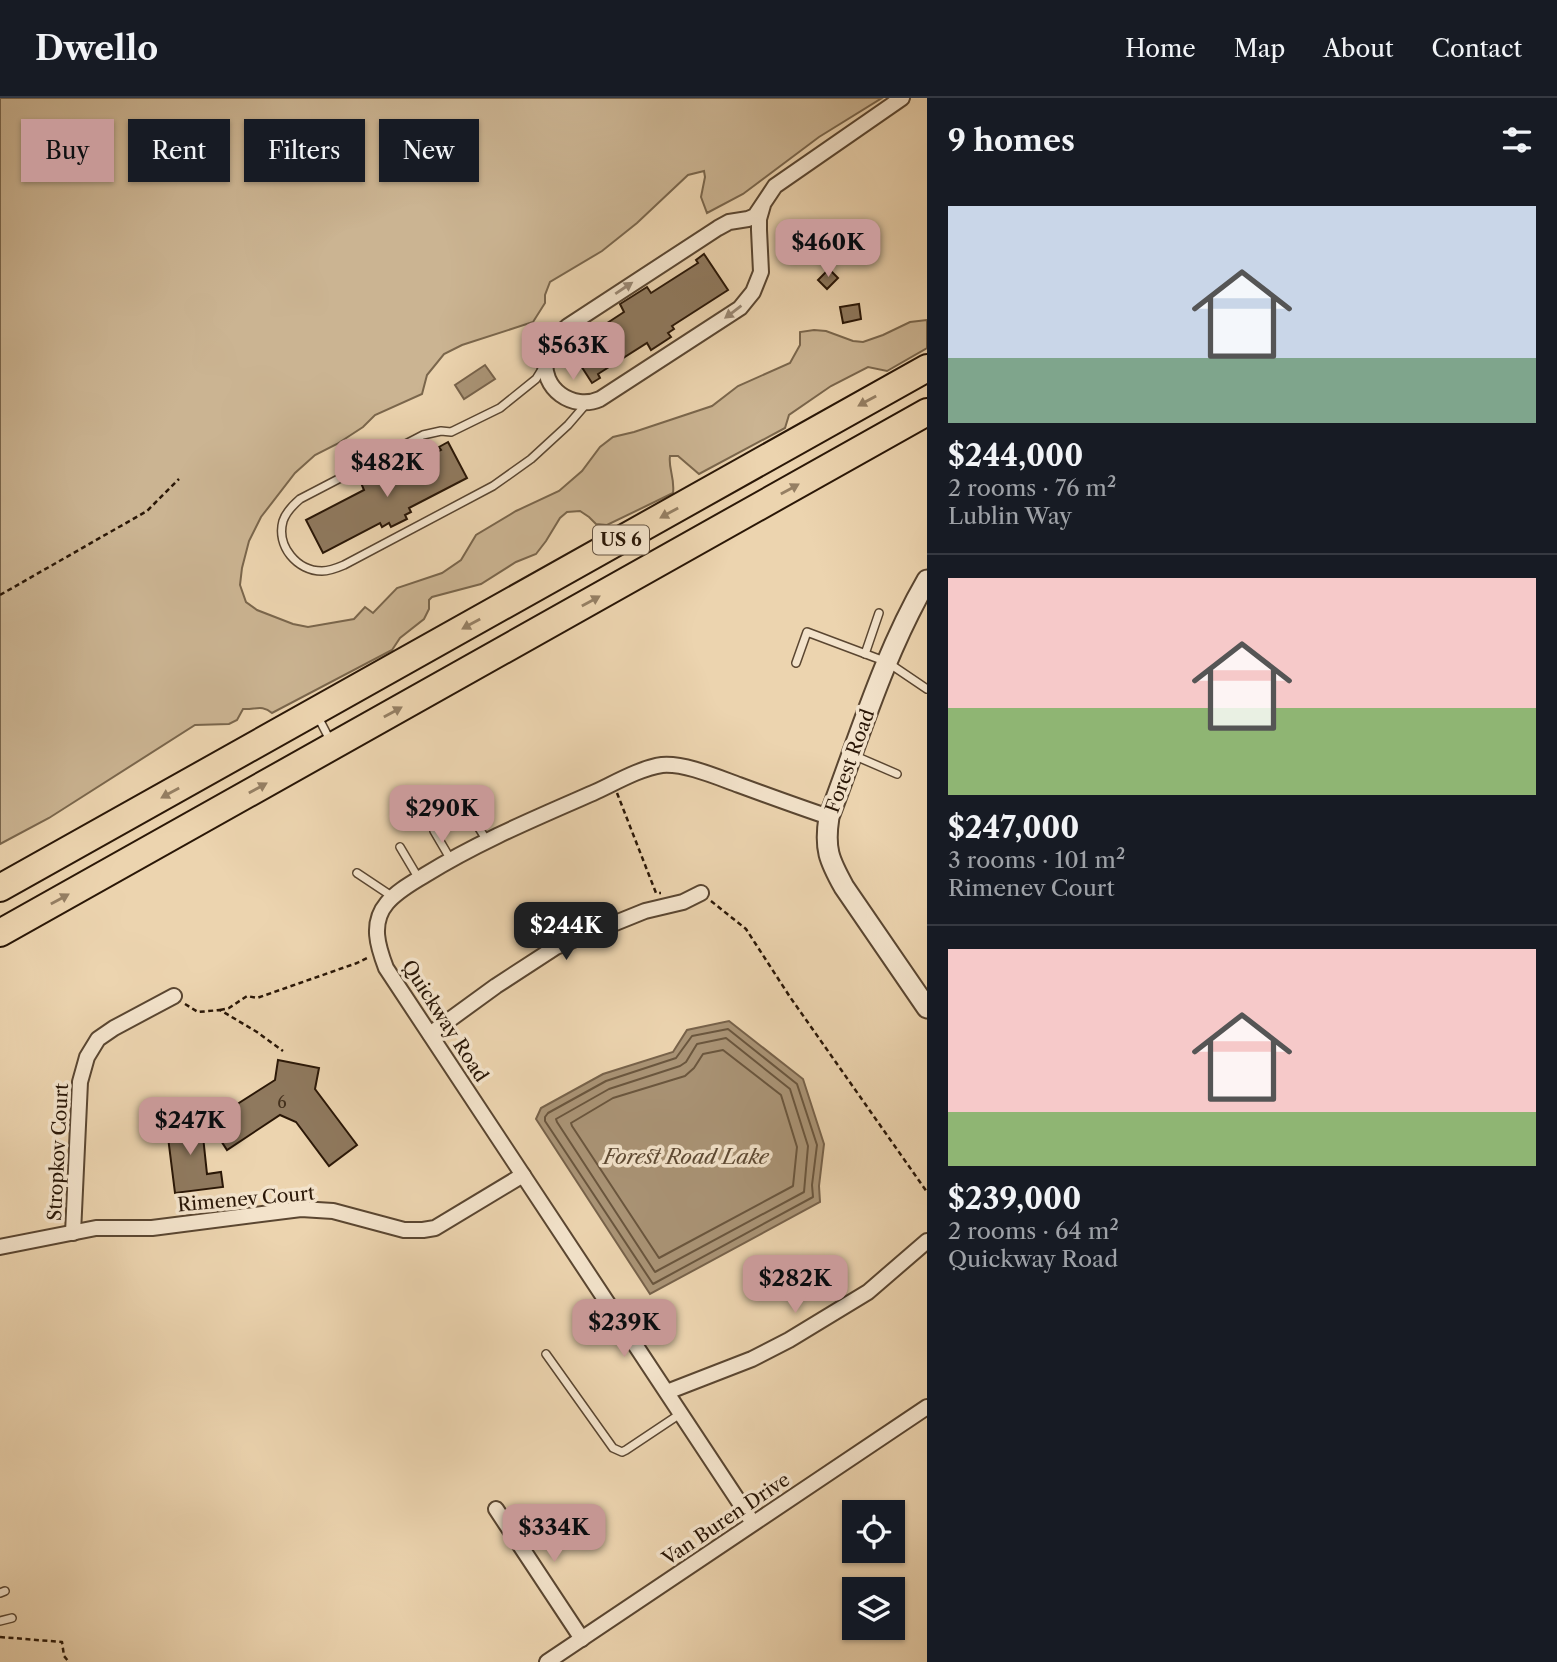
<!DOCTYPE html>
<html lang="en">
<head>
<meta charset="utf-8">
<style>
  :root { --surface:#171b24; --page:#242831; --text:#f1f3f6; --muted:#9ea1a6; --line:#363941; --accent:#c59692 }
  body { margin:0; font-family:"Libre Caslon Text",serif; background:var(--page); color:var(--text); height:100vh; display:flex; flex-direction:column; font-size:26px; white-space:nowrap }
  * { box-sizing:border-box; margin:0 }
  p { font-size:23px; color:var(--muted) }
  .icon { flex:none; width:38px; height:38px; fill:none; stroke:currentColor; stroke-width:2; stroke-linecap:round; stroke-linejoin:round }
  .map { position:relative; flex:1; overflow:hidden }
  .drawer { display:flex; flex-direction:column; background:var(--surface); width:630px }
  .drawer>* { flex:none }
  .hud { position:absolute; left:21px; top:21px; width:665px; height:63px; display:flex; gap:14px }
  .tools { position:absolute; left:842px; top:1402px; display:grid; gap:14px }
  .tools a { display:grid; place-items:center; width:63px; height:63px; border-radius:0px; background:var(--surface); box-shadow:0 2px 5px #0004; font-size:35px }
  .price { position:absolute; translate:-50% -60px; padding:0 16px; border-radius:14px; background:var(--accent); color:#111; font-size:23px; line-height:46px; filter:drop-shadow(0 2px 4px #0008) }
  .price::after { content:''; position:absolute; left:50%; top:42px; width:21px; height:16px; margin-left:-10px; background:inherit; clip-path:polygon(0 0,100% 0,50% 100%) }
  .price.active { background:#222; color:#fff }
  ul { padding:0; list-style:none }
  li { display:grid; align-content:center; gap:14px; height:371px; padding:0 21px }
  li+li { border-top:2px solid var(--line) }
  li span { display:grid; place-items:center; height:217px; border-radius:0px; color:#555 }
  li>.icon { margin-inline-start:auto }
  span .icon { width:126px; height:126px; fill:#fffc; stroke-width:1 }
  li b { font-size:30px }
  h2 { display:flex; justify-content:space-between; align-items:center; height:84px; padding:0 21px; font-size:30px }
  .pill { padding:0 24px; border-radius:0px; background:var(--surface); box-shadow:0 2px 5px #0004; font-size:24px; line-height:63px }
  .pill.active { background:var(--accent); color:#111 }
  header { display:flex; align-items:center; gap:42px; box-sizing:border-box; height:98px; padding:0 35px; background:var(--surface); border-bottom:2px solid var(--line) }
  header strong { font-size:33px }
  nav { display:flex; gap:38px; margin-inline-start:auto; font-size:24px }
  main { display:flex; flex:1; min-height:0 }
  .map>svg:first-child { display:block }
  .green { fill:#cbb492; stroke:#7a664c; stroke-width:2 }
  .water { fill:#aa9476; stroke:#77624a; stroke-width:2 }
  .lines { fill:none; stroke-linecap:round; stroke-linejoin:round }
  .shore { stroke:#6a563e; stroke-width:2 }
  .building { fill:#8f795e; stroke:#2a1707; stroke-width:2 }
  .service-casing { stroke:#5a4631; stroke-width:10 }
  .minor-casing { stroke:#5a4631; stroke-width:18 }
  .tertiary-casing { stroke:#5a4631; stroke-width:23 }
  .motorway-casing { stroke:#2a1707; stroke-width:30 }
  .path { stroke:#2a1707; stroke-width:2.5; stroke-dasharray:5 3.5; stroke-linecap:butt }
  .service { stroke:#f3e3cb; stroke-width:7 }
  .minor { stroke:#f3e3cb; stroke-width:14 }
  .tertiary { stroke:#f3e3cb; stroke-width:19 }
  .motorway { stroke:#ecd4af; stroke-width:26 }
  .oneway { fill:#998773 }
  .oneway2 { fill:#957f63 }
  .labels { text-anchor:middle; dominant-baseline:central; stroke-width:7; stroke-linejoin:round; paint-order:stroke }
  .number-label { font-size:16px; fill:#43301d }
  .shield { fill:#f3e3cb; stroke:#665442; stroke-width:2 }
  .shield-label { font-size:18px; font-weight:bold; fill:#2a1707 }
  .street-label { font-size:19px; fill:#2a1707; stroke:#f3e3cb }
  .water-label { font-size:21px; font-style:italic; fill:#5d4933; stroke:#f3e3cb }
</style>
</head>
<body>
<header>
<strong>Dwello</strong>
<nav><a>Home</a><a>Map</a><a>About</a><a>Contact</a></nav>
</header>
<main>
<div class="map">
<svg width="927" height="1564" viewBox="0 0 927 1564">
  <rect width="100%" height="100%" fill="#ecd4af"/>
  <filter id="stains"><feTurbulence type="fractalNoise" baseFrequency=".00286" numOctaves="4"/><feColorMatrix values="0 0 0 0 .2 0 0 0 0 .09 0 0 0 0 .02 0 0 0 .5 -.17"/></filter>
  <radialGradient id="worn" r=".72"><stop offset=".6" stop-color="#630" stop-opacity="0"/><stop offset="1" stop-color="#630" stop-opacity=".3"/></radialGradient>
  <path class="green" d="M0,0h882l-63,39 -76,57 -36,19 -6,-16 4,-20 -1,-6 -16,4 -51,48 -35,28 -52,31 -5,13v8l-12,19 -71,23 -18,9 -17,21 -5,19 -47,21 -12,12 -26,17 -22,11 -20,18 -34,44 -12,24 -7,27 -2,17 6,17 11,8 36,14 15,3 46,-8 11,-12 8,6 24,-25 45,-15 19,-13 15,-25 40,-24 43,-20 23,-20 18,-24 13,-10 21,-5 78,-26 26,-20 52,-23 10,-18v-13l14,-2 12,1 27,10 10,1 20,-7 27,-13 17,-2v28l-40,23 -19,-4 -37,19 -42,29 -4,13 -86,46 -21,-18h-8c-2,12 5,22 3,37l-66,32 -11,-1 -7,-7 -9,-6 -13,1 -7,6 -14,23 -10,13 -20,8 -35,22 -49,13 -3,3v9l-5,10 -24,19 -8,12 -120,63c-10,-9 -17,-3 -29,-4l-6,11 -8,4 -34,1 -146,93 -49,26z"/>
  <g class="water">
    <path d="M485,267l10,14 -31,20 -9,-14z"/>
    <path d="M729,923l74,58 21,65 -5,42 1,16 -170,92 -114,-175 5,-11 62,-34 70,-22 14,-22z"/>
  </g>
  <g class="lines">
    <g class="shore">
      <path d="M728,931l69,55 20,61 -5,40 1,12 -160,87 -108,-163v-4l3,-4 58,-32 70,-23 16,-22z"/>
      <path d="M726,940l64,51 18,57 -4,46 -149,80 -98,-150 -1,-3 53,-30 71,-23 6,-4 11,-18z"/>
      <path d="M723,952l58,45 16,52 -4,39 -134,72 -87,-132 -1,-3 42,-25 72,-22 9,-8 9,-14z"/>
    </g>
  </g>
  <g class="building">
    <path d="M704,156l24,36 -56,36 2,3 -6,4 3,4 -20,13 -4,-7 -49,31 2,4 -8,5 -25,-39 9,-6 2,4 46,-30 -4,-8 27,-17 4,6 47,-30 -2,-3z"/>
    <path d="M829,171l9,9 -11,11 -9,-9z"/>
    <path d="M859,206l2,15 -18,4 -3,-16z"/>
    <path d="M448,344l19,36 -58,30 2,4 -6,3 2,4 -16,8 -2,-4 -7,4 -2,-4 -57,30 -17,-33 58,-30 -3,-7 27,-13 3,6 50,-26 -2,-3z"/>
    <path d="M278,962l41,8 -4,21 42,56 -28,21 -33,-44 -16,-7 -53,35 -18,-28 66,-42z"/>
    <path d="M196,1019l2,12 4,-2 5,47 14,-2 2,15 -48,6 -9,-72z"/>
  </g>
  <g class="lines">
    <defs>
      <g id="service">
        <path d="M544,268l-8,13 -36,29 -49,24 -10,-1 -18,4 -123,64c-7,6 -14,13 -17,22 -7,25 14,50 39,50 8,0 15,-3 22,-6l149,-79 38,-27 37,-34 19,-22"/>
        <path d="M865,556l14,-41"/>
        <path d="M796,565l11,-31 80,30 40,27"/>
        <path d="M317,617l14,27"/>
        <path d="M853,657l44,19"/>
        <path d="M469,714l18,29"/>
        <path d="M434,733l17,29"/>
        <path d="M400,749l19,32"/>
        <path d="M357,775l36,24"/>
        <path d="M546,1256l67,94 9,4 4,-2 54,-36"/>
        <path d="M0,1495l5,-2"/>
        <path d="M0,1523l12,-3"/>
      </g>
      <g id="minor">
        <path d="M763,107l-4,14v11l2,42 -8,20 -13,16 -140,91c-27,12 -60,-10 -54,-42 2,-13 13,-23 22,-31l150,-98 11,-6 19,-3 7,-3 20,-30 127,-88"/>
        <path d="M430,936l66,-48 60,-39 89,-36 38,-9 18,-9"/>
        <path d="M73,1135l7,-151 7,-25 11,-18 16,-11 60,-32"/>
        <path d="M0,1149l96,-19h56l149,-19 32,2 71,19h19l12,-2 88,-53"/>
        <path d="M667,1294l85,-33 37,-19 79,-48 59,-51"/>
        <path d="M496,1411l86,130"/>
        <path d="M753,1425l-367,-555c-8,-21 -16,-45 1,-65 10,-12 25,-20 38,-28 53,-33 111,-57 168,-82 20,-9 47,-25 69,-28 23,-2 55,12 77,20 30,11 60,22 90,32"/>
        <path d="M547,1564c127,-84 253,-170 380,-255"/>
      </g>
      <path id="tertiary" d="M927,482c-43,74 -68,158 -98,237 -5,32 0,43 15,70l83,121"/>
      <g id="motorway">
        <path d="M0,790l927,-520"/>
        <path d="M0,835l927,-521"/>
      </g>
    </defs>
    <use href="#service" class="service-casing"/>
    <use href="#minor" class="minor-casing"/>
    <use href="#tertiary" class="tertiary-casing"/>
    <use href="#motorway" class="motorway-casing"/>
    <g class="path">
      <path d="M0,497l147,-84 32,-32"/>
      <path d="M617,695l39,100h5"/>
      <path d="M711,803l35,28 44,68 137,195"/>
      <path d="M185,906l13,8 22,-2 37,22 26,19"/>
      <path d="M220,912l9,-2 18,-12 10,2 100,-35 12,-6"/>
      <path d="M0,1539l62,5 2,14 5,6"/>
    </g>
    <use href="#service" class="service"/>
    <use href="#minor" class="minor"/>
    <use href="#tertiary" class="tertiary"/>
    <use href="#motorway" class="motorway"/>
  </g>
  <defs><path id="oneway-solid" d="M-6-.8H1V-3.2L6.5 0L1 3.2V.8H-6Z" transform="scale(1.75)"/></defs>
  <g class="oneway">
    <use href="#oneway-solid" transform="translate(624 190) rotate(-34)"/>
    <use href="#oneway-solid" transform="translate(733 214) rotate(143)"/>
  </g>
  <g class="oneway2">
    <use href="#oneway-solid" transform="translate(867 303) rotate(151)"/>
    <use href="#oneway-solid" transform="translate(790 391) rotate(-29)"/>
    <use href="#oneway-solid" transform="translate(669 415) rotate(151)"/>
    <use href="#oneway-solid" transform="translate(591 503) rotate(-29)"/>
    <use href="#oneway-solid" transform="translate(471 526) rotate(151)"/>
    <use href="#oneway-solid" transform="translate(393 614) rotate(-29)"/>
    <use href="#oneway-solid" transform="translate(258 690) rotate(-29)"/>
    <use href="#oneway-solid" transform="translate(170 695) rotate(151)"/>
    <use href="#oneway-solid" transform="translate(60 801) rotate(-29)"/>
  </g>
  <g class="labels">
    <g class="number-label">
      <text x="282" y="1004">6</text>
    </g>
    <rect class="shield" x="593" y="427.5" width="56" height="29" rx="5"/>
    <g class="shield-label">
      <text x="621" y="442">US 6</text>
    </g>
    <g class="street-label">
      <text transform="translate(850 663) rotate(-70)">Forest Road</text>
      <text transform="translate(445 923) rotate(57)">Quickway Road</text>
      <text transform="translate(58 1054) rotate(-87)">Stropkov Court</text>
      <text transform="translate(246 1101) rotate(-5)">Rimenev Court</text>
      <text transform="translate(726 1421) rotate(-34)">Van Buren Drive</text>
    </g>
    <g class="water-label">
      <text x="686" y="1058">Forest Road Lake</text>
    </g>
  </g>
  <rect width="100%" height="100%" filter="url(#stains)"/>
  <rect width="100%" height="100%" fill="url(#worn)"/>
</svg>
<div class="tools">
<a><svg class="icon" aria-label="locate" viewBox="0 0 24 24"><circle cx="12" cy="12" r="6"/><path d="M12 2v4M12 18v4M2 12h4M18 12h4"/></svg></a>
<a><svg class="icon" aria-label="layers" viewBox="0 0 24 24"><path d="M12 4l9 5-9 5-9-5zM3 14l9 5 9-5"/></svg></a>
</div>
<b class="price" style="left:828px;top:181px">$460K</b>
<b class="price" style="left:573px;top:284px">$563K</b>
<b class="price" style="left:387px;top:401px">$482K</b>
<b class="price" style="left:442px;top:747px">$290K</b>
<b class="price active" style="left:566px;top:864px">$244K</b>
<b class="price" style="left:190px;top:1059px">$247K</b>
<b class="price" style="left:795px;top:1217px">$282K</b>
<b class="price" style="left:624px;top:1261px">$239K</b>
<b class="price" style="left:554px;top:1466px">$334K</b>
<div class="hud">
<a class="pill active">Buy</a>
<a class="pill">Rent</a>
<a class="pill">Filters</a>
<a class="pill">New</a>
</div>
</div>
<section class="drawer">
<h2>9 homes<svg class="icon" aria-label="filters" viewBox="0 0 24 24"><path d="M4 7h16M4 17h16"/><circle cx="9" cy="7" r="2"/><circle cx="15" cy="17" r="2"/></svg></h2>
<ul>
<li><span style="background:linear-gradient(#c9d6e8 70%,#7fa58c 0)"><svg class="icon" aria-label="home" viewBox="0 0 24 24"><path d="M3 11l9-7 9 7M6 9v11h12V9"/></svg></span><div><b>$244,000</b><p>2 rooms · 76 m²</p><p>Lublin Way</p></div></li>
<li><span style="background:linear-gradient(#f6c9c9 60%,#8fb573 0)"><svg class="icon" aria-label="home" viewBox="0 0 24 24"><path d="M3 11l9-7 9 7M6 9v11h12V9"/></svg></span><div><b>$247,000</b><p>3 rooms · 101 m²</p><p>Rimenev Court</p></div></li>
<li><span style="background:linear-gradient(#f6c9c9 75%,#8fb573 0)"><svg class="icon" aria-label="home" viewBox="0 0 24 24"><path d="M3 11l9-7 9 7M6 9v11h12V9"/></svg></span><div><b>$239,000</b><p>2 rooms · 64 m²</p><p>Quickway Road</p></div></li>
</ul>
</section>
</main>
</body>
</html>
